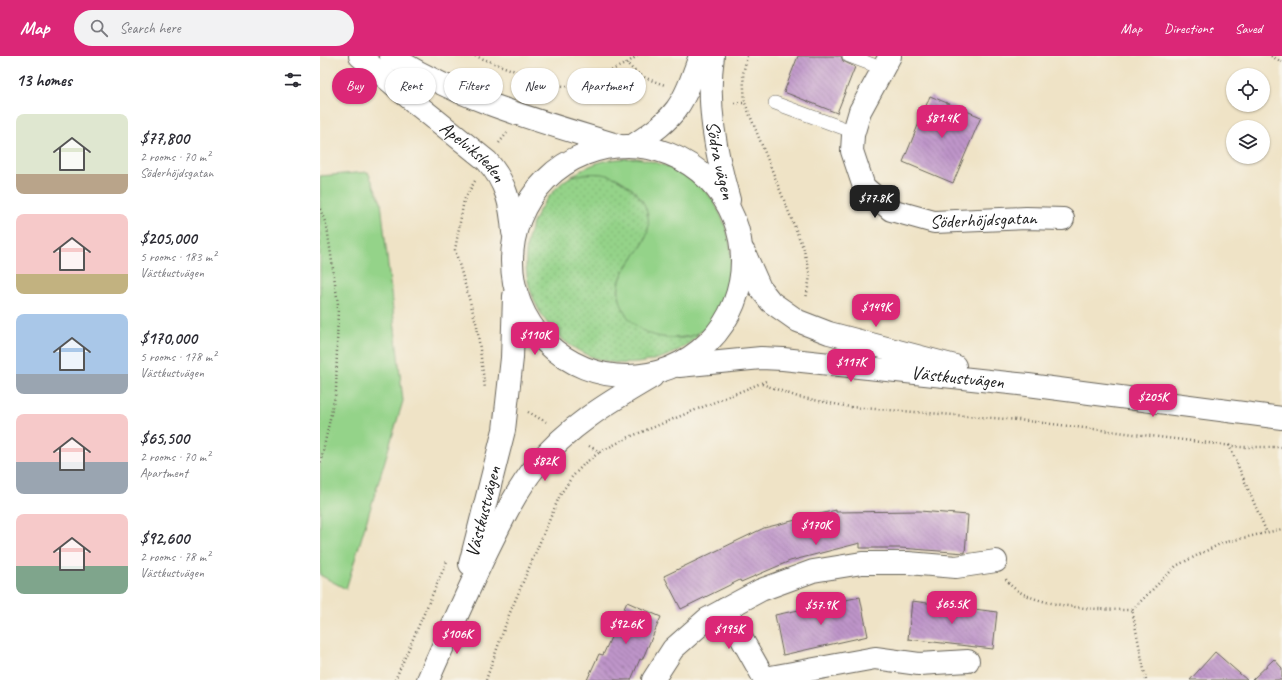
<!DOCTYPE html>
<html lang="en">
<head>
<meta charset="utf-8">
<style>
  :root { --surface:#fff; --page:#f2f2f3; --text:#2b2b33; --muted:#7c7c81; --accent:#db2777 }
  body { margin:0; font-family:Caveat,sans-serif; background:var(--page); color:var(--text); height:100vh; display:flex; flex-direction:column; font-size:15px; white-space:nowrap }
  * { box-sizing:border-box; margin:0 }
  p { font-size:13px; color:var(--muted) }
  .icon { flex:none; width:22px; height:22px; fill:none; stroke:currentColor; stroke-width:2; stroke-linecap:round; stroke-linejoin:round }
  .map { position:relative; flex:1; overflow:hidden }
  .sheet { display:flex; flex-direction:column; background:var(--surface); width:320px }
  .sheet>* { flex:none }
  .guide { position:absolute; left:12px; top:12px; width:380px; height:36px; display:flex; gap:8px }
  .tools { position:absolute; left:906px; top:12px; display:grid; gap:8px }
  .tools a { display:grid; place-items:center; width:44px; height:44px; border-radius:50%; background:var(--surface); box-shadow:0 1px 3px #0004; font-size:20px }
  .price { position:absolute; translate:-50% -34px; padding:0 9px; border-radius:8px; background:var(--accent); color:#fff; font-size:13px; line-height:26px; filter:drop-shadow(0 1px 2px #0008) }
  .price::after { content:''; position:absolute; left:50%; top:24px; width:12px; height:9px; margin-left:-6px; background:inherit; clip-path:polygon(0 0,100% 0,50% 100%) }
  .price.current { background:#222; color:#fff }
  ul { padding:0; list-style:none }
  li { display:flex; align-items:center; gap:12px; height:100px; padding:0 16px }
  li span { display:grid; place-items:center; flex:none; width:112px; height:80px; border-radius:8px; color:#555 }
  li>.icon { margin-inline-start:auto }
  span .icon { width:48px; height:48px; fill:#fffc; stroke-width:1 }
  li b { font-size:17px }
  h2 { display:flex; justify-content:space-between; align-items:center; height:48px; padding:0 16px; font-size:17px }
  .chip { padding:0 14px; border-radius:18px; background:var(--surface); box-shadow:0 1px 3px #0004; font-size:14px; line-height:36px }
  .chip.current { background:var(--accent); color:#fff }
  header { display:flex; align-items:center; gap:24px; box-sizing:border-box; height:56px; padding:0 20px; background:var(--accent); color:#fff }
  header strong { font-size:19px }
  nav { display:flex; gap:22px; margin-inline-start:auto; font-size:14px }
  .search { width:280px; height:36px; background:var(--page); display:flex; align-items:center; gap:10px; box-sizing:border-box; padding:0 14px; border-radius:22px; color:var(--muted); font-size:15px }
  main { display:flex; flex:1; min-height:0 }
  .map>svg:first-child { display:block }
  .grass { fill:url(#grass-dots); stroke:#587852 }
  .green { fill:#94d389; stroke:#587852 }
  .building { fill:url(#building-back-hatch) }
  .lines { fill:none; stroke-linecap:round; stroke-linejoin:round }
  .lane-casing { stroke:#666258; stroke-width:14 }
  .street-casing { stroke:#666258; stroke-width:24 }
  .secondary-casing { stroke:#666258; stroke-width:24 }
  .path { stroke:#666258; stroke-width:2.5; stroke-dasharray:1 3; stroke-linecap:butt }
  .lane { stroke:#fff; stroke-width:13 }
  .street { stroke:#fff; stroke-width:22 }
  .secondary { stroke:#fff; stroke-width:22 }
  .labels { text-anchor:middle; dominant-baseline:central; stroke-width:3.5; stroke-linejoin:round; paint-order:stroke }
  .street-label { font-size:19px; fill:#1c1c1c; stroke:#f7f3e8 }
</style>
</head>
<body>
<header>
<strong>Map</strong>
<div class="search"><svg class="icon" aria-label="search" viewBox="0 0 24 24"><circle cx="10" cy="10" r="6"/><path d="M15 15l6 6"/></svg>Search here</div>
<nav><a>Map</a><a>Directions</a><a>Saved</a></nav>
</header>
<main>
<section class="sheet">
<h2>13 homes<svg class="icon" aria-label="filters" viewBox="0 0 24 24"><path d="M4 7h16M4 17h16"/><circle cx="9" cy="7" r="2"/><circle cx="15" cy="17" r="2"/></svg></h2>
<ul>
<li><span style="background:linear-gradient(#dfe7d0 75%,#b9a48a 0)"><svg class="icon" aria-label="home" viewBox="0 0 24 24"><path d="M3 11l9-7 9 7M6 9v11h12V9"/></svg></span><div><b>$77,800</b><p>2 rooms · 70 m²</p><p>Söderhöjdsgatan</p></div></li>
<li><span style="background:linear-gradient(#f6c9c9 75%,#c2b280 0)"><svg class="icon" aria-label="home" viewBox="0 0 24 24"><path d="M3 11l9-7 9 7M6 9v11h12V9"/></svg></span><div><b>$205,000</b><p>5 rooms · 183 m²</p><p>Västkustvägen</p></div></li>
<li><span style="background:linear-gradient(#a9c7e8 75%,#9aa5b1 0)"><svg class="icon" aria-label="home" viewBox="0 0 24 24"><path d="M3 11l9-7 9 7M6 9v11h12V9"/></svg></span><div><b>$170,000</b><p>5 rooms · 178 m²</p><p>Västkustvägen</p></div></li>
<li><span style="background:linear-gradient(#f6c9c9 60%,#9aa5b1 0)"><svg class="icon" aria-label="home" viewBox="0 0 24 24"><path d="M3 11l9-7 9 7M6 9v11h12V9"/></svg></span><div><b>$65,500</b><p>2 rooms · 70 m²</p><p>Apartment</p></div></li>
<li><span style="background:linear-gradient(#f6c9c9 65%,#7fa58c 0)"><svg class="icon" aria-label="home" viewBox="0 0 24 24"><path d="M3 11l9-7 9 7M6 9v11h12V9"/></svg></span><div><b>$92,600</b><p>2 rooms · 78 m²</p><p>Västkustvägen</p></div></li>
</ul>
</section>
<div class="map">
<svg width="962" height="624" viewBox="0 0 962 624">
  <defs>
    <pattern id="grass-dots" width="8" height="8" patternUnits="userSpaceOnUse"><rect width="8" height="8" fill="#94d389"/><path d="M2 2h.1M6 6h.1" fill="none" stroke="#7fb576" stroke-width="1.8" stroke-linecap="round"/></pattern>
    <pattern id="building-back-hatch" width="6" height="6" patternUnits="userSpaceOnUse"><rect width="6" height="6" fill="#be94c9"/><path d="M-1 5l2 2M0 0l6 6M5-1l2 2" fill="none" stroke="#9a78a2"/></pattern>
  </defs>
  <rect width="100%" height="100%" fill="#f7f3e8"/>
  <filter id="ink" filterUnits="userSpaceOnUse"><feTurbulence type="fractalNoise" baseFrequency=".025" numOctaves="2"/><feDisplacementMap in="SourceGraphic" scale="8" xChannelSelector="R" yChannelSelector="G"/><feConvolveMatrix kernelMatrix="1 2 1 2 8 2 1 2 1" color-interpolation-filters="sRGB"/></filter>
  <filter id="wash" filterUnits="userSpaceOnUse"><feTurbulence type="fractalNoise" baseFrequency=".012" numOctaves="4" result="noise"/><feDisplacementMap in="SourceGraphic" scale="16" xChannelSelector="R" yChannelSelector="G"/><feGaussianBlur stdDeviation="0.9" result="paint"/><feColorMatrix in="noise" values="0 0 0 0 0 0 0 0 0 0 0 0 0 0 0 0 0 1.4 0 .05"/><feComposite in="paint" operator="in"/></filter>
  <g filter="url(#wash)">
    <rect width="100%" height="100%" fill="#efe3c6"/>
    <path class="grass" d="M285,117c29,12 56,36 38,71 -8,13 -23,26 -24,43 -1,5 1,10 2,15l44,36h18l16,-4c-17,18 -38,26 -62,29 -83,8 -141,-87 -95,-157 7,-10 18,-24 30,-30 9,-4 23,-3 33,-3z"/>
    <g class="green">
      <path d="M317,102c30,6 59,17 77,44 7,12 14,28 16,42 4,31 -4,84 -40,92 -28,6 -57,-2 -68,-30 -2,-5 -4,-14 -3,-20 2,-16 16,-29 24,-42 11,-20 5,-42 -12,-56 -20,-17 -35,-16 -59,-12 25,-16 36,-17 65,-18z"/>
      <path d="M48,116l13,30 22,199 -57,188 -26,-14v-399z"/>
    </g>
    <g id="blocks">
      <g class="building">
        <path d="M478,0h43l2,5 12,6 -18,46 -53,-21z"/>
        <path d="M610,40l51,21 -28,66 -50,-21z"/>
        <path d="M516,454v2l84,-1 48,4 -3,38 -65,-5h-40v-5l-70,18 -49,21 -1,-2 -59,29 -17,-33 100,-48z"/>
        <path d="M540,541l8,39 -85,19 -8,-40z"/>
        <path d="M592,545l85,11 -4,37 -85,-10z"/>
        <path d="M307,546l34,15 -19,43 -2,-1 -9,21h-44l12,-26 4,1z"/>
        <path d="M895,596l32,28h-57z"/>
        <path d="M954,603l8,9v12h-30z"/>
      </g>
    </g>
  </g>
  <g filter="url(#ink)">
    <use href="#blocks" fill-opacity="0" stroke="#666258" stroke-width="1"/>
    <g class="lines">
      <defs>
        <g id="lane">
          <path d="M529,0l35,13"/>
          <path d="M455,47l79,29"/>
        </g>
        <g id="street">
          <path id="s1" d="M570,0l-30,55 -7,24 -1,16 12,36 27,23 43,12 92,-4 37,1"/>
          <path d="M405,553l40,71"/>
          <path d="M445,622l110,-20 44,6 49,-3"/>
          <path d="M333,624l20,-31 34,-30 54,-29 52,-19 49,-8h46l48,4 40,-6"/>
        </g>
        <g id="secondary">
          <path id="s2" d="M40,0l60,51 67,54c19,21 24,43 26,71"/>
          <path d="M71,0c69,44 148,65 226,89"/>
          <path id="s3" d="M393,0c-7,48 3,98 16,144"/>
          <circle cx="307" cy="205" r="115"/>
          <path d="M312,90c46,-30 50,-39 68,-90"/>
          <path d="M424,196l16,36 11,14 27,19 31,12 126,33"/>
          <path id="s4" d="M359,310l82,-8 22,1 245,26 254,33"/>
          <path id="s5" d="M150,508l34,-134 8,-72 2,-62"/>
          <path d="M108,624c19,-43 38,-85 58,-127 15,-30 29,-61 50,-87 31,-39 73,-64 116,-89"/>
        </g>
      </defs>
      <use href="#lane" class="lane-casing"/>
      <use href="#street" class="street-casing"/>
      <use href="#secondary" class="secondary-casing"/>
      <g class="path">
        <path d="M155,0c18,6 77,31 92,30 20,-2 42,-15 60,-23 10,13 23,17 38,22"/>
        <path d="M427,0l-4,18 2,29 59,147 6,26 -4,23"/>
        <path d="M951,0l11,6"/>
        <path d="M307,7l10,-7"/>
        <path d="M218,42l13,-15"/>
        <path d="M414,47h11"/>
        <path d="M179,87l8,-10"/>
        <path d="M155,125l-11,19 -9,50 22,76 8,63"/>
        <path d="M0,153l7,18 11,77 -2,87 -16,74"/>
        <path d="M442,328l36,13 52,10 169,13 222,27h41"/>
        <path d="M208,356l18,10"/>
        <path d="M909,389l38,88"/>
        <path d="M269,390l11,6 27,-14 139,-57"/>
        <path d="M686,523c16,29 96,31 126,31"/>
        <path d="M75,624l52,-119"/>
        <path d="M166,624l23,-65 51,-120 12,-18 13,-14 15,-11"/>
        <path d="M826,624l-14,-70 44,-44 46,-23 60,-14"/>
      </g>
      <use href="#lane" class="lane"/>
      <use href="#street" class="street"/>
      <use href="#secondary" class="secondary"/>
    </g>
  </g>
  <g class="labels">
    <g class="street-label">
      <text stroke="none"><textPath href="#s2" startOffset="148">Apelviksleden</textPath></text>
      <text stroke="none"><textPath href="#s3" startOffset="105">Södra vägen</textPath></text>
      <text stroke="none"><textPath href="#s1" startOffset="271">Söderhöjdsgatan</textPath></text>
      <text stroke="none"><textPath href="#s4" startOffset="280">Västkustvägen</textPath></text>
      <text stroke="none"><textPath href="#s5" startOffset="54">Västkustvägen</textPath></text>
    </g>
  </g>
</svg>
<div class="tools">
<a><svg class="icon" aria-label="locate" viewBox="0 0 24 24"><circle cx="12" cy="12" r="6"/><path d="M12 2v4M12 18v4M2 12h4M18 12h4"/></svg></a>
<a><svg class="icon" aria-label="layers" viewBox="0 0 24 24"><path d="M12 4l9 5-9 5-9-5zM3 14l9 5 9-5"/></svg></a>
</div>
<b class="price" style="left:622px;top:83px">$81.4K</b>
<b class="price current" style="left:555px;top:163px">$77.8K</b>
<b class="price" style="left:556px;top:272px">$149K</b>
<b class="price" style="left:215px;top:300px">$110K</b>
<b class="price" style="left:531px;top:327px">$117K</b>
<b class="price" style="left:833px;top:362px">$205K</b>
<b class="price" style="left:225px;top:426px">$82K</b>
<b class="price" style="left:496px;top:490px">$170K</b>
<b class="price" style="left:632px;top:569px">$65.5K</b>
<b class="price" style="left:501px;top:570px">$57.9K</b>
<b class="price" style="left:306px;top:589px">$92.6K</b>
<b class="price" style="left:409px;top:594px">$195K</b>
<b class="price" style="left:137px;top:599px">$106K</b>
<div class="guide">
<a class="chip current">Buy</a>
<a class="chip">Rent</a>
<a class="chip">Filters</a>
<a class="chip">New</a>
<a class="chip">Apartment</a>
</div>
</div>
</main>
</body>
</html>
